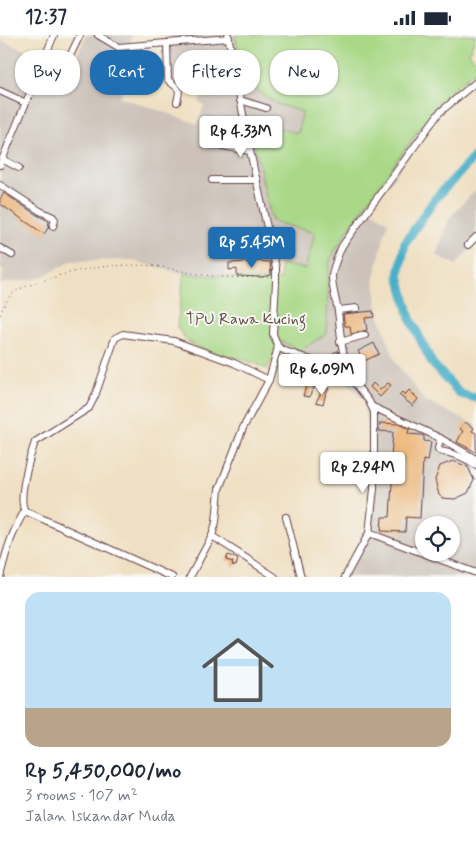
<!DOCTYPE html>
<html lang="en">
<head>
<meta charset="utf-8">
<style>
  :root { --surface:#fff; --page:#f2f2f3; --text:#1f2937; --muted:#747a83; --accent:#1f6fb2 }
  body { margin:0; font-family:Mynerve,sans-serif; background:var(--page); color:var(--text); height:100vh; display:flex; flex-direction:column; font-size:19px; white-space:nowrap }
  * { box-sizing:border-box; margin:0 }
  p { font-size:16px; color:var(--muted) }
  .icon { flex:none; width:28px; height:28px; fill:none; stroke:currentColor; stroke-width:2; stroke-linecap:round; stroke-linejoin:round }
  .map { position:relative; height:542px; overflow:hidden }
  .panel { display:flex; flex-direction:column; background:var(--surface); flex:1 }
  .panel>* { flex:none }
  .banner { position:absolute; left:15px; top:15px; width:446px; height:45px; display:flex; gap:10px }
  .tools { position:absolute; left:415px; top:481px; display:grid; gap:10px }
  .tools a { display:grid; place-items:center; width:45px; height:45px; border-radius:50%; background:var(--surface); box-shadow:0 1px 4px #0004; font-size:25px }
  .price { position:absolute; translate:-50% -42px; padding:0 11px; border-radius:5px; background:#fff; color:#222; font-size:16px; line-height:32px; filter:drop-shadow(0 1px 2px #0008) }
  .price::after { content:''; position:absolute; left:50%; top:30px; width:15px; height:11px; margin-left:-8px; background:inherit; clip-path:polygon(0 0,100% 0,50% 100%) }
  .price.on { background:var(--accent); color:#fff }
  ul { padding:0; list-style:none }
  li { display:grid; align-content:center; gap:10px; height:265px; padding:0 25px }
  li span { display:grid; place-items:center; height:155px; border-radius:15px; color:#555 }
  li>.icon { margin-inline-start:auto }
  span .icon { width:90px; height:90px; fill:#fffc; stroke-width:1 }
  li b { font-size:21px }
  .tag { padding:0 18px; border-radius:20px; background:var(--surface); box-shadow:0 1px 4px #0004; font-size:18px; line-height:45px }
  .tag.on { background:var(--accent); color:#fff }
  .status { display:flex; justify-content:space-between; align-items:center; height:35px; padding:0 25px; background:var(--surface); direction:ltr }
  .status svg { height:14px; fill:currentColor }
  .map>svg:first-child { display:block }
  .industrial { fill:#ccc2b9; fill-rule:evenodd }
  .green { fill:#a9d886; stroke:#7a7c58 }
  .lines { fill:none; stroke-linecap:round; stroke-linejoin:round }
  .river { stroke:#49afc8; stroke-width:9 }
  .building { fill:#ecb16f }
  .minor-casing { stroke:#633c42; stroke-width:8 }
  .path { stroke:#633c42; stroke-width:1; stroke-dasharray:1 4; stroke-linecap:butt }
  .minor { stroke:#fff; stroke-width:6 }
  .labels { text-anchor:middle; dominant-baseline:central; stroke-width:4; stroke-linejoin:round; paint-order:stroke }
  .park-label { font-size:16px; fill:#624d42; stroke:#f6f6f2 }
</style>
</head>
<body>
<div class="status"><b>12:37</b><svg viewBox="0 0 49 12"><path d="M0 12V9h3v3zM5 12V6h3v6zM10 12V3h3v9zM15 12V0h3v12zM26 1h20v11H26zM47 4h2v5h-2z"/></svg></div>
<div class="map">
<svg width="476" height="542" viewBox="0 0 476 542">
  <rect width="100%" height="100%" fill="#f6f6f2"/>
  <filter id="ink" filterUnits="userSpaceOnUse"><feTurbulence type="fractalNoise" baseFrequency=".02" numOctaves="2"/><feDisplacementMap in="SourceGraphic" scale="10" xChannelSelector="R" yChannelSelector="G"/><feConvolveMatrix kernelMatrix="1 2 1 2 8 2 1 2 1" color-interpolation-filters="sRGB"/></filter>
  <filter id="wash" filterUnits="userSpaceOnUse"><feTurbulence type="fractalNoise" baseFrequency=".0096" numOctaves="4" result="noise"/><feDisplacementMap in="SourceGraphic" scale="20" xChannelSelector="R" yChannelSelector="G"/><feGaussianBlur stdDeviation="1.12" result="paint"/><feColorMatrix in="noise" values="0 0 0 0 0 0 0 0 0 0 0 0 0 0 0 0 0 1.4 0 .05"/><feComposite in="paint" operator="in"/></filter>
  <g filter="url(#wash)">
    <rect width="100%" height="100%" fill="#f0e0c3"/>
    <g class="industrial">
      <path d="M86,0h46l-12,62 78,27 6,-19 -5,-3 4,-10 -30,-8 -25,-1v-10l18,-3 5,-29 -1,-6h65l10,47 32,22 25,7 -4,22 -49,-12 66,112 -10,36 -25,-5 -7,-23 -34,-6 -14,41 -41,-2 -54,-14 -59,1 -31,17 -40,6 4,-14 -4,-2v-228l72,29z"/>
      <path d="M427,83l6,4 -62,88 17,12 -14,55 4,36 18,50 28,37 52,25v152h-134l27,-46 1,-88 -7,-43 -23,-25 -66,-20 7,-15 47,-66 2,-14 13,-23zM424,490h27v28h-27z"/>
      <path d="M476,154v53l-20,23 -20,-10 13,-36z"/>
    </g>
    <path class="green" d="M235,0h241l-7,18 7,8v9l-29,24 -20,24 -84,119 -13,23 -2,14 -1,59 -27,18 -19,-10 -14,28c-24,-14 -53,-11 -78,-27 -5,-3 -8,-10 -12,-15l7,-53 97,6 -1,-16 25,5 10,-36 -43,-12 -23,-100 49,12 4,-21 -25,-8 -32,-22z"/>
    <g class="lines">
      <path class="river" d="M476,120l-41,44 -30,44 -6,32 11,43 22,45 28,31 16,4"/>
    </g>
    <g id="blocks">
      <g class="building">
        <path d="M4,158l33,22 12,6 -1,7 -4,6 -44,-30v-5z"/>
        <path d="M254,226l16,1 1,13 -10,2 -24,-1v-7l-8,1v-7l19,-1 5,3z"/>
        <path d="M373,276l1,6 -9,1 2,12 -16,4 -1,-8h-5l-2,-12z"/>
        <path d="M374,308l5,11 -15,7 -6,-10z"/>
        <path d="M338,316l2,13 -1,1 -2,-1 -4,-11z"/>
        <path d="M308,346l8,2 -2,6h-2l-2,8 -7,-1z"/>
        <path d="M373,348l7,7 8,-7 3,2 -11,12 -10,-10z"/>
        <path d="M324,352l5,2 -3,4 -3,11 -7,-2z"/>
        <path d="M409,355l9,9 -5,7 -14,-11 3,-3 3,3z"/>
        <path d="M465,387l9,6 -2,3 4,2v19l-19,-10 6,-11 -3,-2z"/>
        <path d="M380,388l18,1 11,5 -1,5 13,1 3,1v5l7,1 -3,19 -5,-1 -3,58 -14,-1 -1,15 -24,-1 1,-14h8l3,-50 10,1 1,-10 -13,-1 2,-25 -14,-1z"/>
        <path d="M453,426l15,6 6,13 -6,13 -13,6 -13,-1 -3,-3 -4,-15 5,-14z"/>
        <path d="M228,520l10,4 -2,7 -4,-1 1,-3 -7,-2z"/>
      </g>
    </g>
  </g>
  <g filter="url(#ink)">
    <use href="#blocks" fill-opacity="0" stroke="#633c42" stroke-width="1"/>
    <g class="lines">
      <defs>
        <g id="minor">
          <path d="M98,0l20,12 111,-9"/>
          <path d="M228,0l22,116 26,117v14l-3,52 5,13 7,4 47,16 17,9 20,25 5,11v77l-5,44 -24,44"/>
          <path d="M167,8l1,37c11,10 13,6 9,22"/>
          <path d="M69,23l11,-23"/>
          <path d="M208,45l30,5"/>
          <path d="M0,56l26,12"/>
          <path d="M240,65l26,8"/>
          <path d="M206,108l44,8"/>
          <path d="M2,124l17,9"/>
          <path d="M0,130l54,-130"/>
          <path d="M212,145h45"/>
          <path d="M0,150l40,26 13,6 2,3 -2,6"/>
          <path d="M468,210l8,-8"/>
          <path d="M0,213l12,7"/>
          <path d="M338,275l19,-2"/>
          <path d="M340,307l25,-7"/>
          <path d="M349,341c-8,-25 -8,-40 -11,-65 -2,-12 -6,-23 -6,-35 1,-10 6,-20 10,-30l97,-133 37,-31"/>
          <path d="M373,372l67,31 36,21"/>
          <path d="M440,403l-2,11 2,2c13,2 24,6 36,14"/>
          <path d="M286,482l15,60"/>
          <path d="M369,498l107,40"/>
          <path d="M212,501l63,41"/>
          <path d="M0,542c5,-22 12,-47 25,-66"/>
          <path d="M172,542l-147,-66c-8,-12 5,-55 10,-69l54,-34 6,-12 20,-58 8,-4 51,7 60,22 35,17"/>
          <path d="M190,542l22,-41 4,-14 3,-33 24,-61 26,-48 9,-33"/>
        </g>
      </defs>
      <use href="#minor" class="minor-casing"/>
      <path class="path" d="M0,280c10,-27 19,-26 45,-35 36,-12 70,-17 108,-14 15,1 30,6 45,8 24,4 48,4 72,3"/>
      <use href="#minor" class="minor"/>
    </g>
  </g>
  <g class="labels">
    <g class="park-label">
      <text x="246" y="284">TPU Rawa Kucing</text>
    </g>
  </g>
</svg>
<div class="tools">
<a><svg class="icon" aria-label="locate" viewBox="0 0 24 24"><circle cx="12" cy="12" r="6"/><path d="M12 2v4M12 18v4M2 12h4M18 12h4"/></svg></a>
</div>
<b class="price" style="left:241px;top:123px">Rp 4.33M</b>
<b class="price on" style="left:252px;top:234px">Rp 5.45M</b>
<b class="price" style="left:322px;top:361px">Rp 6.09M</b>
<b class="price" style="left:363px;top:459px">Rp 2.94M</b>
<div class="banner">
<a class="tag">Buy</a>
<a class="tag on">Rent</a>
<a class="tag">Filters</a>
<a class="tag">New</a>
</div>
</div>
<section class="panel">
<ul>
<li><span style="background:linear-gradient(#bfe0f5 75%,#b9a48a 0)"><svg class="icon" aria-label="home" viewBox="0 0 24 24"><path d="M3 11l9-7 9 7M6 9v11h12V9"/></svg></span><div><b>Rp 5,450,000/mo</b><p>3 rooms · 107 m²</p><p>Jalan Iskandar Muda</p></div></li>
</ul>
</section>
</body>
</html>
